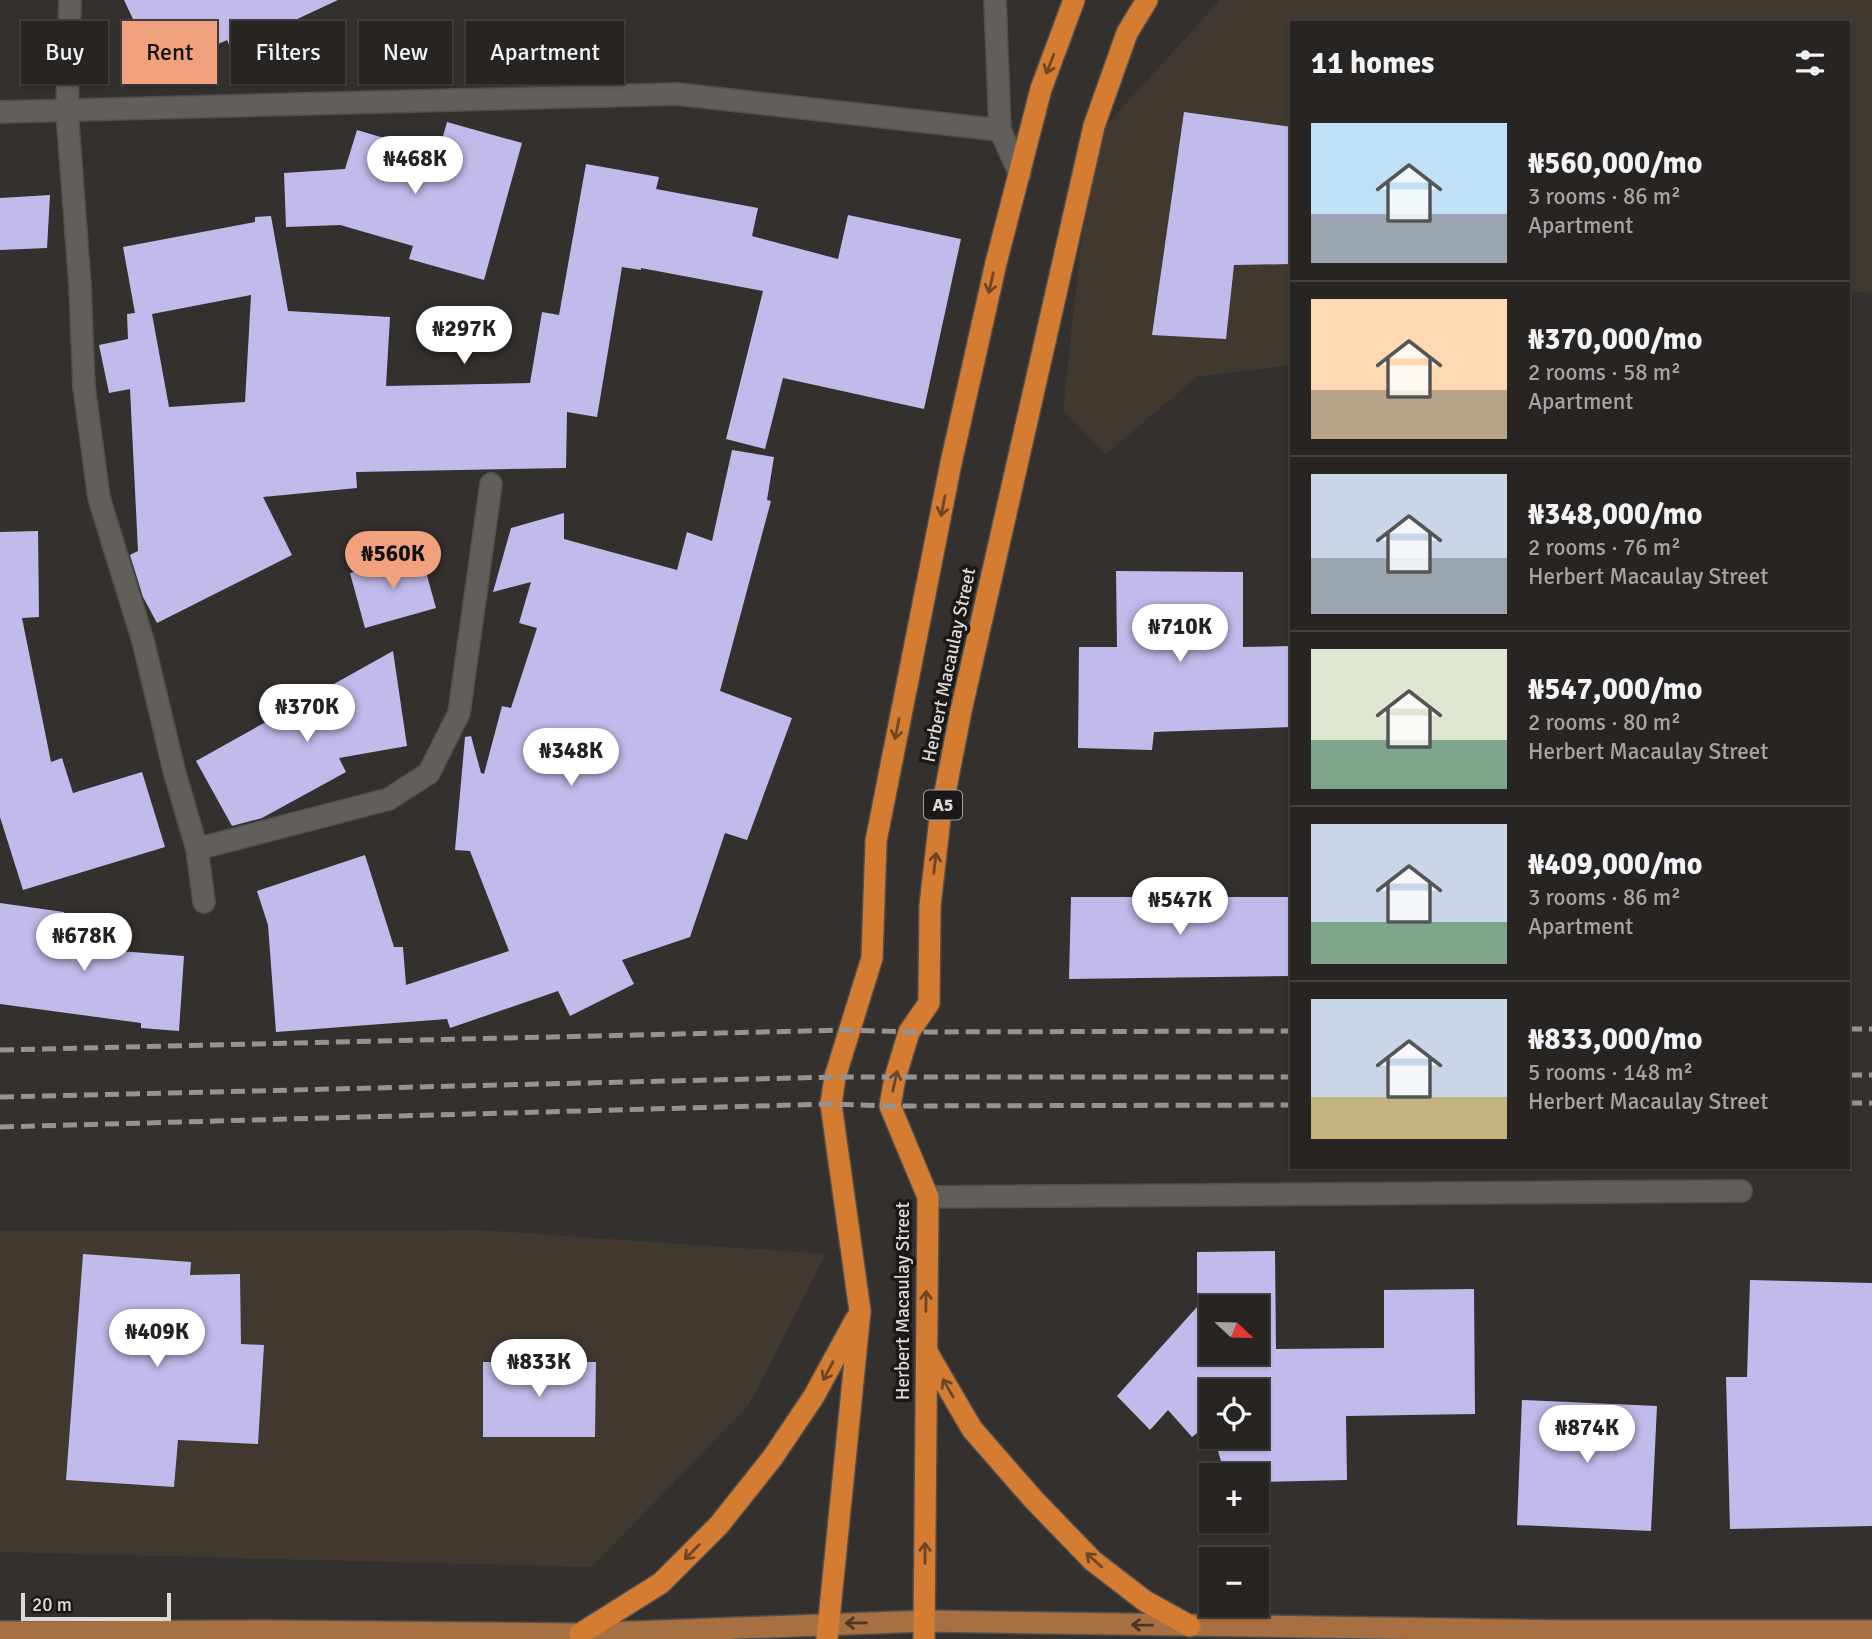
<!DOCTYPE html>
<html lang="en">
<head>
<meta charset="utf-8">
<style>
  :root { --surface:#272422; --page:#2f2c2a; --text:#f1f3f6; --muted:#a4a4a5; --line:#434140; --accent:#f2a17e }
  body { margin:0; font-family:Signika,sans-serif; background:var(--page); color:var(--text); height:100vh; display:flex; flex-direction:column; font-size:26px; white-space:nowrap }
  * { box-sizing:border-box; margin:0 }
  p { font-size:23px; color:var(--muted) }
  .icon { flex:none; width:38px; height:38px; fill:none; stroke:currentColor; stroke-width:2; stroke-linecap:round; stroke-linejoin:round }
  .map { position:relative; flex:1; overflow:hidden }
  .sheet { position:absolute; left:1290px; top:21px; width:560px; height:1148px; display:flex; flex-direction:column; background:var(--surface); border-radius:0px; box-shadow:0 2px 5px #0004,0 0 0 2px var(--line) }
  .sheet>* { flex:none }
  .top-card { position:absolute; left:21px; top:21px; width:665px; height:63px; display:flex; gap:14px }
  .needle { width:46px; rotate:112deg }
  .buttons { position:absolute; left:1199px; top:1295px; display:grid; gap:14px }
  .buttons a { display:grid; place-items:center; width:70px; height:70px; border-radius:0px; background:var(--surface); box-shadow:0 2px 5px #0004,0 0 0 2px var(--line); font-size:35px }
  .scale { position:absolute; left:21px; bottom:18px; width:150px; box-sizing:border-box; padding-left:7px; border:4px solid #dddad8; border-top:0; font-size:19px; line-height:24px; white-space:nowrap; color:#dddad8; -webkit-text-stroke:5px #1b1917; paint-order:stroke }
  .price { position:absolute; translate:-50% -60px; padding:0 16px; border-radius:24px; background:#fff; color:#222; font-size:23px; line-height:46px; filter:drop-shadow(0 2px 4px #0008) }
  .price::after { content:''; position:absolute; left:50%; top:42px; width:21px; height:16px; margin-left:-10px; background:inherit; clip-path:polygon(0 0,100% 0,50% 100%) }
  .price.on { background:var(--accent); color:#111 }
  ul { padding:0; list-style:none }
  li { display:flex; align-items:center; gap:21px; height:175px; padding:0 21px }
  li+li { border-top:2px solid var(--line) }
  li span { display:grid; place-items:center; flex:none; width:196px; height:140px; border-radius:0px; color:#555 }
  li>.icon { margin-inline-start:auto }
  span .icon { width:84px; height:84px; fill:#fffc; stroke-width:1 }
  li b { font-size:30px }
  h2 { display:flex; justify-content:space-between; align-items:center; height:84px; padding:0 21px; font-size:30px }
  .tag { padding:0 24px; border-radius:0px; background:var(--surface); box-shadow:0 2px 5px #0004,0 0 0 2px var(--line); font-size:24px; line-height:63px }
  .tag.on { background:var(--accent); color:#111 }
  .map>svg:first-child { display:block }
  .built { fill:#413830 }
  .building { fill:#c0bbea; fill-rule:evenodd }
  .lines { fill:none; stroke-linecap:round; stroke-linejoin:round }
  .street-casing { stroke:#524e4c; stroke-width:24 }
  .primary-casing { stroke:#524e4c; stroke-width:24 }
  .highway-casing { stroke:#524e4c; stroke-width:24 }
  .street { stroke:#625e59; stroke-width:21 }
  .primary { stroke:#a77042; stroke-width:21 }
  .highway { stroke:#d57c33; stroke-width:21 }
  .rail { stroke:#979391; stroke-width:5; stroke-dasharray:14 7; stroke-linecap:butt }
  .oneway { stroke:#6f4624 }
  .oneway2 { stroke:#4c3726 }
  .labels { text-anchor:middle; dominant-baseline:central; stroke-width:7; stroke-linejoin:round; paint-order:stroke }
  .shield { fill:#1b1917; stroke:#a3a09e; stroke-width:2 }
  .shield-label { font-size:18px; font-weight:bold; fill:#dddad8 }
  .street-label { font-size:19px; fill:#dddad8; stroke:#1b1917 }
</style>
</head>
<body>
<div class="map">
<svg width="1872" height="1639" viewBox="0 0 1872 1639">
  <rect width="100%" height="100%" fill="#34302d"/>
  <g class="built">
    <path d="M1220,0h652v291l-24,3v-271h-556l-1,342 -94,12 -91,77 -43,-44 29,-269z"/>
    <path d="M481,1230l345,24 -77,151 -157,162 -592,-15v-321z"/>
  </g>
  <g class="building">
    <path d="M124,0h214l-107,50 -4,-10 -69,32z"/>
    <path d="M1184,112l108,15v137l-58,1 -8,74 -74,-4z"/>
    <path d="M447,122l75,21 -38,137 -75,-21 4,-13 -73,-21 -54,2 -2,-54 61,-4 12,-39 81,24z"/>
    <path d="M586,164l73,13 -3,12 102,19 -6,28 86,23 10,-44 113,24 -37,170 -141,-31 -18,71 -39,-10 37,-148 -122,-23v2l-19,-3 -25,150 -30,-5 -1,56 -210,4 1,16 -94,9 29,58 -135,68 -14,-26 -13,-42 8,-4 -8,-162 -21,4 -10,-48 29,-6 -1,-25 8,-1 -12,-66 132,-25v-5l16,-1 17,95 102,6 -4,69 144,-3 12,-71 17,3zM251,295l-6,107 -76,5 -17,-93z"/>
    <path d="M50,195l-3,53 -47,2v-52z"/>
    <path d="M732,450l42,7 -7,43 4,1 -51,190 72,27 -45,122 -22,-7 -35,104 -68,23 12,24 -64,32 -12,-25 -108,37 -3,-9 -171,13 -8,-107 -11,-34 108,-36 29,92h9l3,38 103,-34 -39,-100 -15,-1 10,-113 6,-1 10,37 3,1 18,-68 9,2 26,-80 -18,-5 12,-41 -38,10 18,-64 53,-15v26l113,31 10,-38 25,9z"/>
    <path d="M38,531l1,86 -17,1 29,144 11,-4 11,35 69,-21 23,75 -142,43 -23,-73v-285z"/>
    <path d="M421,554l15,54 -71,20 -15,-55z"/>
    <path d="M1116,571l127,1v75l49,-1v81l-138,5 -2,18 -74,-2 1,-101h38z"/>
    <path d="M393,651l14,95 -68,12 7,14 -84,46 -30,8 -36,-65z"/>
    <path d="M1071,897h221v79l-223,3z"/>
    <path d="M0,903l64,9 16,37 41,-13 -2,15 65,5 -5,75 -38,-3v-5l-141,-19z"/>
    <path d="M1275,1251l1,98 108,-1v-58l90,-1 1,125 -129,2 1,64 -91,2v-7h-31l-11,-38h42v-46h-45v36l-1,-4 -18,14 -24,-27 -18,20 -33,-34 80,-89v-55zM1211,1307h45v46h-45z"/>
    <path d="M83,1254l108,8 -1,13 50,-1 1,70 23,1 -6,99 -80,-4 -4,47 -108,-7z"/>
    <path d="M1750,1280l122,3v243l-142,3 -4,-152h21z"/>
    <path d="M483,1362h113l-1,75h-112z"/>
    <path d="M1522,1400l135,6 -6,125 -134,-6z"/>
  </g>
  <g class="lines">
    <defs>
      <g id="street">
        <path d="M70,0l-3,111 13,175 4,101 15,111 44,143 32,133 22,75 7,53"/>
        <path d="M995,0l5,130"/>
        <path d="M0,112l677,-18 323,36 20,44"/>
        <path d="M197,849l192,-50 40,-26 30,-60 32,-229"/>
        <path d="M928,1197l813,-6"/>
      </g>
      <path id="primary" d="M0,1632l269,-1 311,3 345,-13 646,10h301"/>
      <g id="highway">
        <path d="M927,1352l45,77 62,71 59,61 52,40 45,25"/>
        <path d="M580,1634l81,-51 58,-58 54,-68 41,-61 42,-77"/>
        <path d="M827,1639l33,-328 -29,-207 4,-27 37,-119 4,-117 75,-378 45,-200 45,-174 33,-89"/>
        <path d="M924,1639l4,-442 -38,-91 5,-28 14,-46 20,-29 1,-97 10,-88 21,-107 133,-585 33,-93 20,-33"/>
      </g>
    </defs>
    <use href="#street" class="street-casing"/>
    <use href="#primary" class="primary-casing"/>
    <use href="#highway" class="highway-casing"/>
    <use href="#street" class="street"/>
    <use href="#primary" class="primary"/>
    <use href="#highway" class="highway"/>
    <g class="rail">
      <path d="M1848,1029h24"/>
      <path d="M0,1050l848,-20 61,2 383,-1"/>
      <path d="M1848,1075h24"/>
      <path d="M0,1097l835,-20h457"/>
      <path d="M1848,1103h24"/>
      <path d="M0,1127l831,-23 59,2 402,-1"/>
    </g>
  </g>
  <defs><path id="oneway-shaft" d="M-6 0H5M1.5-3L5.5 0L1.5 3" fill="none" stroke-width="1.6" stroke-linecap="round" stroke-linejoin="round" transform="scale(1.75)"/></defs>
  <g class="oneway">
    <use href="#oneway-shaft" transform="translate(1050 64) rotate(111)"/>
    <use href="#oneway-shaft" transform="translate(991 283) rotate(103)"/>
    <use href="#oneway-shaft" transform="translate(943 506) rotate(101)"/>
    <use href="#oneway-shaft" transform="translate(897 729) rotate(101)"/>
    <use href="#oneway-shaft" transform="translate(935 863) rotate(-83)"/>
    <use href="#oneway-shaft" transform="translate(895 1081) rotate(-78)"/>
    <use href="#oneway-shaft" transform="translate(926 1301) rotate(-89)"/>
    <use href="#oneway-shaft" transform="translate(828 1371) rotate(118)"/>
    <use href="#oneway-shaft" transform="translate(948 1388) rotate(-120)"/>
    <use href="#oneway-shaft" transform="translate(692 1552) rotate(135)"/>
    <use href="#oneway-shaft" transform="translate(925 1553) rotate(-90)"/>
    <use href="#oneway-shaft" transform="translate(1094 1560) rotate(-138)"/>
  </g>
  <g class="oneway2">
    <use href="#oneway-shaft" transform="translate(856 1623) rotate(179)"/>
    <use href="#oneway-shaft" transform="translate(1142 1625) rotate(-179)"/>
  </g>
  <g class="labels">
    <rect class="shield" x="924" y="790.5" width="38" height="29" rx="5"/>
    <g class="shield-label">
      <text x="943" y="805">A5</text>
    </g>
    <g class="street-label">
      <text transform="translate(949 665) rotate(-78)">Herbert Macaulay Street</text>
      <text transform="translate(903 1301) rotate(-90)">Herbert Macaulay Street</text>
    </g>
  </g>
</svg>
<div class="buttons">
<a><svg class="needle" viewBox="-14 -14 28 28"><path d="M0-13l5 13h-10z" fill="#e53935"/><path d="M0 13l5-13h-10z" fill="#a4a4a5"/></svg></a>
<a><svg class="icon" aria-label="locate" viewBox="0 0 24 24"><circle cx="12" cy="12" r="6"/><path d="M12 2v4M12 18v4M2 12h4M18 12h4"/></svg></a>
<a>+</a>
<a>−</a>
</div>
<div class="scale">20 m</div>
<b class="price" style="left:415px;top:196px">₦468K</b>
<b class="price" style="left:464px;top:366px">₦297K</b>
<b class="price on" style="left:393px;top:591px">₦560K</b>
<b class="price" style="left:1180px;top:664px">₦710K</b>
<b class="price" style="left:307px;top:744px">₦370K</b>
<b class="price" style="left:571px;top:788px">₦348K</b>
<b class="price" style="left:1180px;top:937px">₦547K</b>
<b class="price" style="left:84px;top:973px">₦678K</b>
<b class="price" style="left:157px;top:1369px">₦409K</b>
<b class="price" style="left:539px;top:1399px">₦833K</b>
<b class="price" style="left:1587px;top:1465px">₦874K</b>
<div class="top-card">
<a class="tag">Buy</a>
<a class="tag on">Rent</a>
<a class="tag">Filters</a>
<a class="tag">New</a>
<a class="tag">Apartment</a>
</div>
<section class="sheet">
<h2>11 homes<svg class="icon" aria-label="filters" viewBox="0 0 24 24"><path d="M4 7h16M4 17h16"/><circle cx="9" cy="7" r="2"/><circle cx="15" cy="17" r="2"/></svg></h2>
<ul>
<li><span style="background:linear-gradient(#bfe0f5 65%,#9aa5b1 0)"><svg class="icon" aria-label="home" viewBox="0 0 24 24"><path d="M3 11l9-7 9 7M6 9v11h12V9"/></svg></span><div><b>₦560,000/mo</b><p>3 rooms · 86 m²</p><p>Apartment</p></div></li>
<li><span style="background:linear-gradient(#ffd9b3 65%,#b9a48a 0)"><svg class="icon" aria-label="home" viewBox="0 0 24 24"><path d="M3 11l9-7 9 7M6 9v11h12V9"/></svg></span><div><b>₦370,000/mo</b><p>2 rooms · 58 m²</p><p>Apartment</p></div></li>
<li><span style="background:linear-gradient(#c9d6e8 60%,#9aa5b1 0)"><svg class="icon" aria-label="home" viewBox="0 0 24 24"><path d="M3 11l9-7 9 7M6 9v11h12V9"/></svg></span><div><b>₦348,000/mo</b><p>2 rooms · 76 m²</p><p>Herbert Macaulay Street</p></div></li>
<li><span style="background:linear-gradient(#dfe7d0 65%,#7fa58c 0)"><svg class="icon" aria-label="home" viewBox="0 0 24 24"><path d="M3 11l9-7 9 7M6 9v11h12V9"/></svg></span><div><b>₦547,000/mo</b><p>2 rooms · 80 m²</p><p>Herbert Macaulay Street</p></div></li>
<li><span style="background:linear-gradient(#c9d6e8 70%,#7fa58c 0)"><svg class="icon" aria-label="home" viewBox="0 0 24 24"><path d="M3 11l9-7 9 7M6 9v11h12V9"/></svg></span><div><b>₦409,000/mo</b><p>3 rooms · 86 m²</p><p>Apartment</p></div></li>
<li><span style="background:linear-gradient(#c9d6e8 70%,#c2b280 0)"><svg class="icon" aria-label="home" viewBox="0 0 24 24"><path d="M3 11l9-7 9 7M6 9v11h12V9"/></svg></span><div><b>₦833,000/mo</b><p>5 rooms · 148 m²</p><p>Herbert Macaulay Street</p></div></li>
</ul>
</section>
</div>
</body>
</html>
